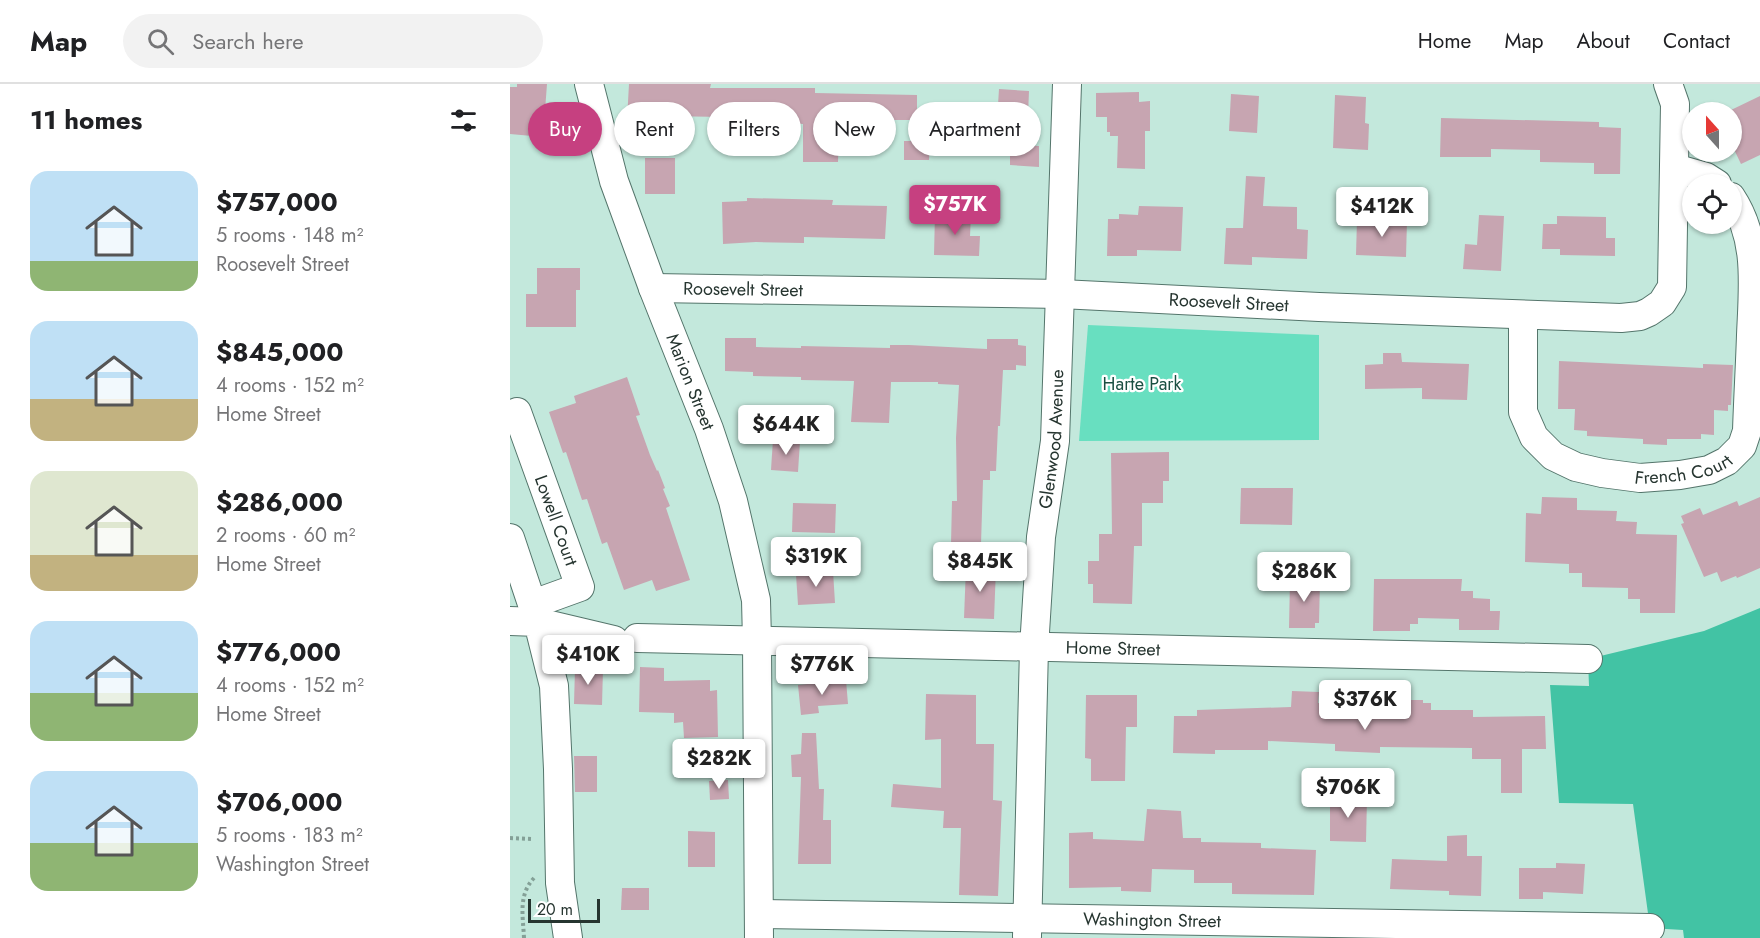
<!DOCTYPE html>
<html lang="en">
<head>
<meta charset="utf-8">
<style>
  :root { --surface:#fff; --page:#f2f2f2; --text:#202124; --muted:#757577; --line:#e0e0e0; --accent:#c64080 }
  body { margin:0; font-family:Jost,sans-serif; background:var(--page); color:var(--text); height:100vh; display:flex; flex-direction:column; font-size:22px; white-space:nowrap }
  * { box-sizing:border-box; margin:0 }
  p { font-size:20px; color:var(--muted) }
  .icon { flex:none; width:33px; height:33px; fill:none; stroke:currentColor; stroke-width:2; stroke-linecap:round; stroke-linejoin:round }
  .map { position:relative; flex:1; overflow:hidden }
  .details { display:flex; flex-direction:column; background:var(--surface); width:510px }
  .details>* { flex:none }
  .hud { position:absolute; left:18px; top:18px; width:570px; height:54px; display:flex; gap:12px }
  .needle { width:39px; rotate:339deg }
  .tools { position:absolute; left:1172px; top:18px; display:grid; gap:12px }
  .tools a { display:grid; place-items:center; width:60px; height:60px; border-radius:50%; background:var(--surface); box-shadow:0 2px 4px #0004; font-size:30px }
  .scale { position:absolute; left:18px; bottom:15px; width:72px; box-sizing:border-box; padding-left:6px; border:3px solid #263530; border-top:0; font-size:16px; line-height:21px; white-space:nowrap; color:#263530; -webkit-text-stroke:4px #fff; paint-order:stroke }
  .price { position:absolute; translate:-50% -51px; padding:0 14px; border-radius:6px; background:#fff; color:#222; font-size:20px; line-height:39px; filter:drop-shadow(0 2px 3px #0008) }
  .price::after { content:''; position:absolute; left:50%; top:36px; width:18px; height:14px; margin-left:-9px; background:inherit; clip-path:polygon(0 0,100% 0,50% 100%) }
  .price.selected { background:var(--accent); color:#fff }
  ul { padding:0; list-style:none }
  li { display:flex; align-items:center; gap:18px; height:150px; padding:0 30px }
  li span { display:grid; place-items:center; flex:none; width:168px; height:120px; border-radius:18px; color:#555 }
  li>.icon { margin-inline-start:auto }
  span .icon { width:72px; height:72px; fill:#fffc; stroke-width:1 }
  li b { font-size:26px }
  h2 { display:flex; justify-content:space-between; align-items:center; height:72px; padding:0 30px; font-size:26px }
  .tag { padding:0 21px; border-radius:27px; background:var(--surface); box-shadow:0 2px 4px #0004; font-size:21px; line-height:54px }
  .tag.selected { background:var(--accent); color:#fff }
  header { display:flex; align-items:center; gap:36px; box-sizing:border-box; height:84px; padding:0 30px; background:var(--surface); border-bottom:2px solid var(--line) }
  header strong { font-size:28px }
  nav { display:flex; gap:33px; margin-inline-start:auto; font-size:21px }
  .search { width:420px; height:54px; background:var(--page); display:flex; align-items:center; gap:15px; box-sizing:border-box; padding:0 21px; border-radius:33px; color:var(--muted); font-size:22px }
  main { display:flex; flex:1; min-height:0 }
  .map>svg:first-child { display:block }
  .green { fill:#68dfc0 }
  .forest { fill:#42c3a4 }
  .building { fill:#c7a5b1 }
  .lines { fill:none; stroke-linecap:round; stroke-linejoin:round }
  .minor-casing { stroke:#54756b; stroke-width:30 }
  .path { stroke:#84a097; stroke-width:4; stroke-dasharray:3 3; stroke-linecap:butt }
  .minor { stroke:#fff; stroke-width:28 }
  .labels { text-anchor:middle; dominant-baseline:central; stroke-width:4.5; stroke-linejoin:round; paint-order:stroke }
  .street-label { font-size:18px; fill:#263530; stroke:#fff }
  .park-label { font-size:18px; fill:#1a4f42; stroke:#fff }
</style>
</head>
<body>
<header>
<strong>Map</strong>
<div class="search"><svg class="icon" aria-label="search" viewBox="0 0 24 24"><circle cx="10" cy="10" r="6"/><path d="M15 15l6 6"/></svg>Search here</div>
<nav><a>Home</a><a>Map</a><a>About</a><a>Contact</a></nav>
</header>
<main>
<section class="details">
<h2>11 homes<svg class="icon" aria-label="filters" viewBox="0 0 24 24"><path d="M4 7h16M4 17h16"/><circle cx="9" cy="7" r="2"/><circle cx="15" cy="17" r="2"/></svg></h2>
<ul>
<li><span style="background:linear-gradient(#bfe0f5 75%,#8fb573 0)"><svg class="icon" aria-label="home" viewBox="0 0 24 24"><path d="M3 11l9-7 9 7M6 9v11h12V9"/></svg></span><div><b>$757,000</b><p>5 rooms · 148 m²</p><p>Roosevelt Street</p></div></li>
<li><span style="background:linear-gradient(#bfe0f5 65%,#c2b280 0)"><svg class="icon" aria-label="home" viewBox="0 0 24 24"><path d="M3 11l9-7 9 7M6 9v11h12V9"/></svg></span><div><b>$845,000</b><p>4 rooms · 152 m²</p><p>Home Street</p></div></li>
<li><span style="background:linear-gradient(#dfe7d0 70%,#c2b280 0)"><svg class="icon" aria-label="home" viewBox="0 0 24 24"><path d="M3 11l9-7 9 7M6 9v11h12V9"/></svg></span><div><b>$286,000</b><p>2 rooms · 60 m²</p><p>Home Street</p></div></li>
<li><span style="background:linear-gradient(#bfe0f5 60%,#8fb573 0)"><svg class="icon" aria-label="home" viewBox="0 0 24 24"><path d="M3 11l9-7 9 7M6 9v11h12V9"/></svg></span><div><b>$776,000</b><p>4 rooms · 152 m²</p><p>Home Street</p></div></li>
<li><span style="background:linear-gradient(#bfe0f5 60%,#8fb573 0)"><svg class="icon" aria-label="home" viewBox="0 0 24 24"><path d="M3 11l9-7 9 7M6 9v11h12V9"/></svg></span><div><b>$706,000</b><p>5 rooms · 183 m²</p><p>Washington Street</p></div></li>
</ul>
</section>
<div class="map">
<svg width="1250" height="854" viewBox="0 0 1250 854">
  <rect width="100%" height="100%" fill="#c3e8dc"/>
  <path class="green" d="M578,241l231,10v105l-240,1z"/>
  <path class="forest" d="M1250,524v330h-76l-1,-8 -33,-2 -17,-124 -74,-1 -9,-118 39,1 -1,-27 116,-28z"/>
  <g class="building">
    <path d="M7,0h30l-4,53 -33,-3v-47h7z"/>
    <path d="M119,0h82l-1,4h105v5l102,2v25h-54v4l-17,-1v8l-7,-1 -1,32h-35v-38l-19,-1v-3l-60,-1v-2l-61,-1v5l-36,-1z"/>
    <path d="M489,5l30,2 -2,49 -31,-1z"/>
    <path d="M629,8v10l11,-1v30h-5v38l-28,-1 1,-32h-8v-4h-3v-15h-11v-24z"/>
    <path d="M721,10l28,2 -2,37 -28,-2z"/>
    <path d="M825,11l31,2 -1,26 4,1 -1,26 -35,-2z"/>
    <path d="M1250,12v59l-19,9 -10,-21v-33z"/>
    <path d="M931,34l158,4v5l22,1 -1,46h-26v-11l-54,-1v-12l-49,-1v8h-51z"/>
    <path d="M394,57h26l-1,19h-25z"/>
    <path d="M500,61l29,1v21l-29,-2z"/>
    <rect x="135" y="74" width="30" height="36"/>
    <path d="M736,92l19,1 -2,29 34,1v22l11,1 -1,29 -55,-2v8l-28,-1 2,-36h17z"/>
    <path d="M237,114l86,2 -1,5 55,1 -2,33 -81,-2v6l-48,-1 -33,2 -1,-42 25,-1z"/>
    <path d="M629,122l44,1 -2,44 -44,-1v6h-30l1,-37h11v-5l19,1z"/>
    <path d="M425,129l36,1 -1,22h10l-1,20 -45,-1z"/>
    <path d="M969,131l25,1 -3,55 -38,-2 2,-25 12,1z"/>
    <path d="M1047,132l49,1v21h9v18l-55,-1v-6h-18l1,-25h14z"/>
    <path d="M847,135l50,2 -1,36 -50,-2z"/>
    <path d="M27,184h43v22h-4v37h-50v-33h11z"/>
    <path d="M215,254h31v9l45,1v-2l89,2v-3h19l78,4v-10h31v6l8,1v20l-10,-1v5h-13l-3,56h-2l-2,45h-6v9h-7l-2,64h-30l1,-43h5l-1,-63 3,-53 -21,-1v-2h-47l-2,41 -38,-1 3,-41 -53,-1v-3l-48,-1v-4l-28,-1z"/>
    <path d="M873,269h18l1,9 67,2 -2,36 -45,-1v-11l-57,1v-24l18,-1z"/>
    <path d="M1049,277l144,7v-4l30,1 -2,40h-3v6l-14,-1v25l-13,-1v5h-34v6l-24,-1v-5l-56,-3v-5l-13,-1 1,-21h-17z"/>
    <path d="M117,293l13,38 -4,1 14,39 7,16 1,-1 7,18 -2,1 7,17 -4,2 24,72 -34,11 -4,-11 -28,10 -17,-48 -5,2 -15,-45 -5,1 -16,-48 -3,1 -14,-41 27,-9 -2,-7z"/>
    <path d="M263,355l27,2 -2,31 -27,-2z"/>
    <path d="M659,368v29h-6v22h-21v43h-8l-2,58 -39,-1v-19h-5v-23h11v-27h13l-1,-81z"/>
    <path d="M731,404h52l-1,37 -52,-1z"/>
    <path d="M1032,413l35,1v12l40,1 -1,10 21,1 -1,12 41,1 -2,78h-35v-14h-12v-11l-46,-1v-14h-13v-9l-44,-2 1,-49 15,1z"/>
    <path d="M1250,413v71l-23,10 -1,-2 -15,6 -4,-10 -13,5 -23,-53 3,-1 -3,-7 19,-8 3,7 34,-14 2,5z"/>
    <path d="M283,419l43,1 -1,29 -43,-1z"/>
    <path d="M456,483l30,1 -2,51 -30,-1z"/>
    <path d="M323,487l2,32 -37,2 -2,-31z"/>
    <path d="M780,495l30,1 -1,43h-4v5h-26z"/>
    <path d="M864,495h88l-1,12h12v7l17,1v12h10l-1,19h-40v-11l-41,-1v6h-8v7h-37z"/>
    <path d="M130,583l24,1v13l46,-1v11l7,-1 1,47 -34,1 -1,-16 -9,1v-10l-35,-1z"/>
    <path d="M65,584l28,1 -1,36 -28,-1z"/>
    <path d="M336,596l2,24 -30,2 1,7 -18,2 -3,-30z"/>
    <path d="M782,607l27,1 -1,11 81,5 1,-8h23v3h8v7h42v7l72,-1 1,33h-24v44h-21v-34h-29v-11l-92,-1v6l-45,-2v-7l-67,-3v9h-53v4l-42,-1 1,-37h23v-6l94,-3z"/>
    <path d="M416,610l50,1v49h18l-1,56 9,1 -4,95 -39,-1 2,-67h-18l1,-17 -53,-4 2,-23 48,4v-49l-16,1z"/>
    <path d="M576,611h51v32h-11l-1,54h-34v-22l-6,-1z"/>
    <path d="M292,649h14l3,56h5l-1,31h8v44h-33l3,-87h-9l-1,-22 10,-1z"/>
    <path d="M64,672h23v36h-22z"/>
    <path d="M218,696l1,19 -19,1 -1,-19z"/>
    <path d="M820,713l37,1 -1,44 -36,-1z"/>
    <path d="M637,725l34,2 2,27h18v4l60,1v5l55,2 -2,45 -82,-1v-11h-38v-13l-42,-1 -1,23 -30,-1v-4l-52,1v-55l24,-1v7l51,2z"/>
    <path d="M178,747l27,1v35h-27z"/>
    <path d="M957,751v21h15l-1,40 -32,-1v-4l-59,-2 2,-30 55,2v-25z"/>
    <path d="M1046,779l29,1 -2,30 -40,-2v7h-24v-31h37z"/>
    <path d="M112,804h27v22h-28z"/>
  </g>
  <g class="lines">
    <defs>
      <g id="minor">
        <path id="s1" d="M79,0l25,97 39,107 56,141 24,72 23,99 1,41 2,297"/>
        <path d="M1164,84l32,9 11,7"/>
        <path id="s2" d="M143,204l408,6 258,13 302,11 19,-2 9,-4 13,-9 10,-16 3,-183 -7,-20"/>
        <path id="s3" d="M1013,231v97l11,25 19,19 23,11 26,6 38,5 40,-3 29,-5 18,-9 15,-15 5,-15c1,-32 3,-64 4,-96 2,-49 8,-96 -20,-138"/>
        <path id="s4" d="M0,331l7,-3 63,175 -47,17"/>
        <path d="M0,454l28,84 76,18"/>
        <path d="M0,537l28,1 16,64 4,83 2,114 8,55"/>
        <path id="s5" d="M127,554l951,21"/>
        <path id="s6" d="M250,830l890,14"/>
        <path id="s7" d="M517,852l7,-288 7,-111 14,-96 12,-357"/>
      </g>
    </defs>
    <use href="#minor" class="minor-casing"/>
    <g class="path">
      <path d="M0,754l23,1"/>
      <path d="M14,854c-1,-22 -6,-43 10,-60"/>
    </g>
    <use href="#minor" class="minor"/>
  </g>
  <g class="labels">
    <g class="street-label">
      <text stroke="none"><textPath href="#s2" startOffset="90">Roosevelt Street</textPath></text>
      <text stroke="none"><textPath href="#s2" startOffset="576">Roosevelt Street</textPath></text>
      <text stroke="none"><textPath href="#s1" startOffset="315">Marion Street</textPath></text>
      <text stroke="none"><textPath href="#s7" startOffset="498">Glenwood Avenue</textPath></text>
      <text stroke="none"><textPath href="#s3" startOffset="286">French Court</textPath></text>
      <text stroke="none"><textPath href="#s4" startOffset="123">Lowell Court</textPath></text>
      <text stroke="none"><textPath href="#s5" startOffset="476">Home Street</textPath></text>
      <text stroke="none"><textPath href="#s6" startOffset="392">Washington Street</textPath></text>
    </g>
    <g class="park-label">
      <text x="632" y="300">Harte Park</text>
    </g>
  </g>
</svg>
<div class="tools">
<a><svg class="needle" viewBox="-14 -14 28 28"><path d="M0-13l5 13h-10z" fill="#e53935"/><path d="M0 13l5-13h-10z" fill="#757577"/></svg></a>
<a><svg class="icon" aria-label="locate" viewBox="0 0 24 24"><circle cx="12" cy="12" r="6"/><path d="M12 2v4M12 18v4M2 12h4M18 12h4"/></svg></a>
</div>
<div class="scale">20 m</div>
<b class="price selected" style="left:445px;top:152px">$757K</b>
<b class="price" style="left:872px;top:154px">$412K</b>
<b class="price" style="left:276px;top:372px">$644K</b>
<b class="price" style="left:306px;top:504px">$319K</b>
<b class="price" style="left:470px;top:509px">$845K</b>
<b class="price" style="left:794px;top:519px">$286K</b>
<b class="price" style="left:78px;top:602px">$410K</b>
<b class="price" style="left:312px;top:612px">$776K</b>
<b class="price" style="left:855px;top:647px">$376K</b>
<b class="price" style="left:209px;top:706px">$282K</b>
<b class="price" style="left:838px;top:735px">$706K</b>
<div class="hud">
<a class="tag selected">Buy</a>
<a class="tag">Rent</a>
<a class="tag">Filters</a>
<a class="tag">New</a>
<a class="tag">Apartment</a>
</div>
</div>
</main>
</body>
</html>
